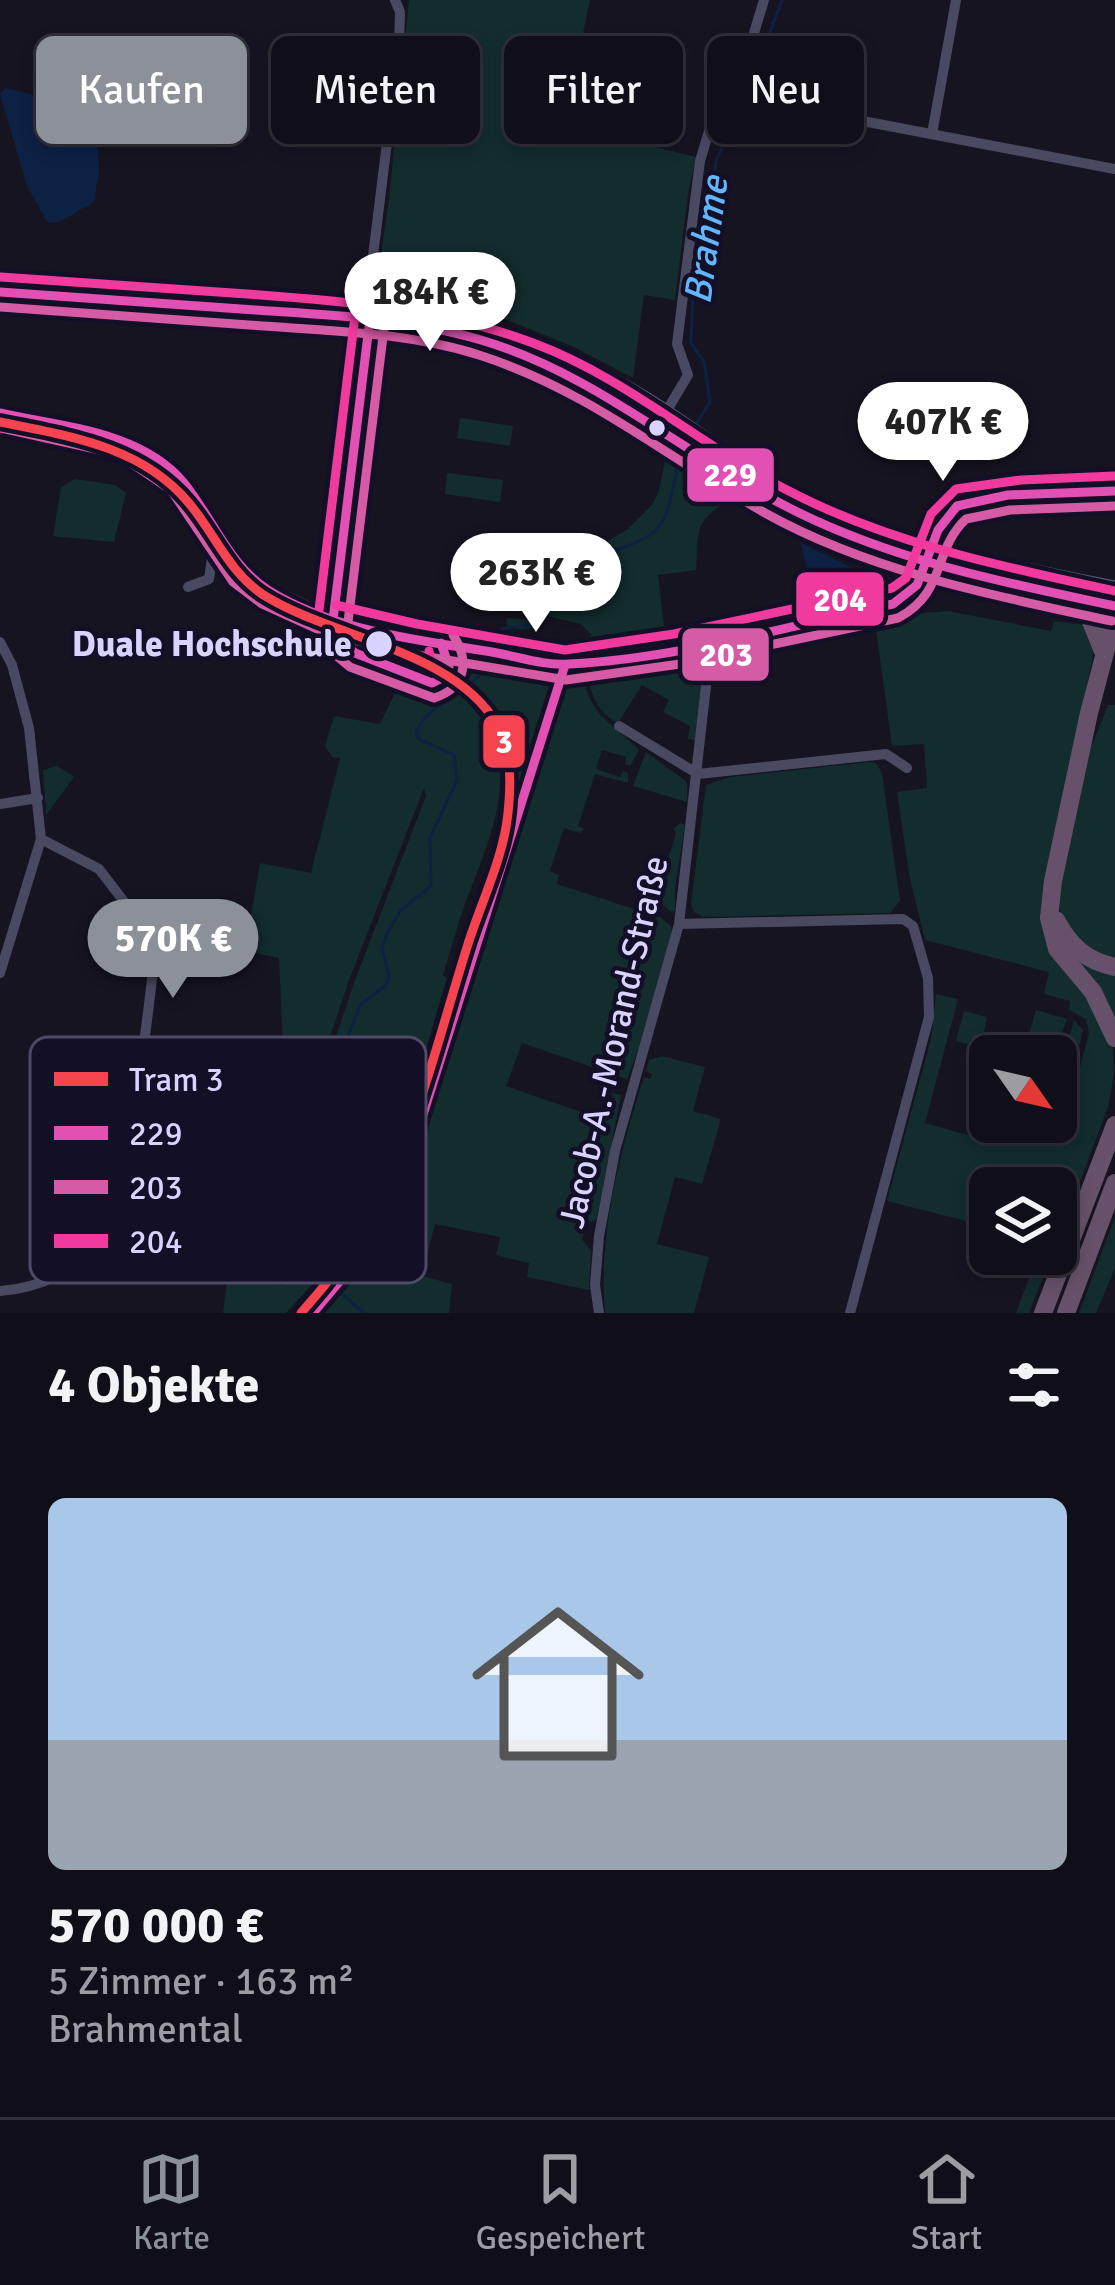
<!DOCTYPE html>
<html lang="de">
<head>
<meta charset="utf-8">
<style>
  :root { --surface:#100f19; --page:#191822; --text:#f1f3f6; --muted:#9c9ca2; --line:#302f38; --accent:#8c9099 }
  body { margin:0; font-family:Signika,sans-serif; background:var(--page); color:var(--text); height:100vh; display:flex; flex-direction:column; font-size:45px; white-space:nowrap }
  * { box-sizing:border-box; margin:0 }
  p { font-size:39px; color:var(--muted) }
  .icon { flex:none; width:66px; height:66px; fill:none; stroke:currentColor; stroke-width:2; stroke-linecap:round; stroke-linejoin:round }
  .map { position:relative; height:1313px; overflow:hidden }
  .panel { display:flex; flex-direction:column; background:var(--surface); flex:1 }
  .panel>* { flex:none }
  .banner { position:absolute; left:36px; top:36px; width:1044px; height:108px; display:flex; gap:24px }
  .needle { width:78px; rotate:124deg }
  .tools { position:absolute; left:969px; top:1035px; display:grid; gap:24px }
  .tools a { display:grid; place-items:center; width:108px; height:108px; border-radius:18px; background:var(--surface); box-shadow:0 6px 18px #0003,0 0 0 3px var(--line); font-size:60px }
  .price { position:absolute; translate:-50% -102px; padding:0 27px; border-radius:42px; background:#fff; color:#222; font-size:39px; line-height:78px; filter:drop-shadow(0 3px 6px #0008) }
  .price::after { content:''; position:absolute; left:50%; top:72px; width:36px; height:27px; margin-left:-18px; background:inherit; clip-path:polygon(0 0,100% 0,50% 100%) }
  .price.selected { background:var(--accent); color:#fff }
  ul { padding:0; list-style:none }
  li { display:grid; align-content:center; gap:24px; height:636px; padding:0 48px }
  li span { display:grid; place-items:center; height:372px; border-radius:18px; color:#555 }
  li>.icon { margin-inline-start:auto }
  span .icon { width:216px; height:216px; fill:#fffc; stroke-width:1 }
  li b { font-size:51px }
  h2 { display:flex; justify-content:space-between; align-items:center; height:144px; padding:0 48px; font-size:51px }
  .pill { padding:0 42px; border-radius:18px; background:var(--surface); box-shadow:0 6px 18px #0003,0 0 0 3px var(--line); font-size:42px; line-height:108px }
  .pill.selected { background:var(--accent); color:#fff }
  .menu { display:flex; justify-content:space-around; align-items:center; height:168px; border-top:3px solid var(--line); background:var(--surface); font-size:33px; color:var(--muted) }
  .menu a { display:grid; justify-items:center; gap:6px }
  .menu .selected { color:var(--accent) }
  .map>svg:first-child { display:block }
  .green { fill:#132c2d }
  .water { fill:#0d2144 }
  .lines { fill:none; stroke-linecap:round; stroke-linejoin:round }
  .stream { stroke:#0d2144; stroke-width:3 }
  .street { stroke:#4a4962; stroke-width:10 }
  .secondary { stroke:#575674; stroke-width:15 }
  .highway { stroke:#67516a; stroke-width:18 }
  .bus-1-casing { stroke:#130f26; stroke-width:18 }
  .bus-2-casing { stroke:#130f26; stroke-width:18 }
  .bus-3-casing { stroke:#130f26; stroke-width:18 }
  .bus-1 { stroke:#e250b3; stroke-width:9 }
  .bus-2 { stroke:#d55ca4; stroke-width:9 }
  .bus-3 { stroke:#f13a9d; stroke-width:9 }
  .tram-1-casing { stroke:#130f26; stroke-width:18 }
  .tram-1 { stroke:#f5444f; stroke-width:9 }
  .bus-dot { fill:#d9d4ff; stroke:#130f26; stroke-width:4.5 }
  .labels { text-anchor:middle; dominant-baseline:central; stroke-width:9; stroke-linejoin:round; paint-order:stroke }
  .stop-label { font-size:36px; font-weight:bold; fill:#d9d4ff; stroke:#130f26; text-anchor:end }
  .street-label { font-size:36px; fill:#d9d4ff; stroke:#130f26 }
  .water-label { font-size:39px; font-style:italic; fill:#62b6ff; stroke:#130f26 }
  .key { fill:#130f26; stroke:#4e4a67; stroke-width:3 }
  .key-label { font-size:33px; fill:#d9d4ff }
  .line-badge { stroke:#130f26; stroke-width:4.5 }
  .badge-label { font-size:33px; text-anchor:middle; font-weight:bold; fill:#fff }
</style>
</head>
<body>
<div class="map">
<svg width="1115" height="1313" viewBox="0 0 1115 1313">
  <rect width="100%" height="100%" fill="#161421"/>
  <g class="green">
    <path d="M409,0h181l-26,125 132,32 -8,37 -13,106 -31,-5 -11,83 -59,-31 -113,-46 -84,-20 12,-82z"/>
    <path d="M460,418l53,8 -3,20 -53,-8z"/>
    <path d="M672,447l45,25 25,23 65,32 8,6 -1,7 -34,-10 -54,-28c-34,21 -27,33 -30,68l-38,5 8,68 -63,12 -17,-3 -4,-8 10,-9 -11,-11 -33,-8c-10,13 -26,17 -41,9l-1,-7 27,2 65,-73 30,-18 23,-23 7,-12 9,-42z"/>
    <path d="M447,473l56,7 -3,22 -55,-8z"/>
    <path d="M75,479l40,6 11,8 -12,49 -61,-6 8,-49z"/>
    <path d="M948,611l103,20 3,-10 32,4 9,21 -51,249 69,151 1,28 -6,33 -52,139v-58h-66v39l-103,-26 44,-162 5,-45 22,5 -33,124 42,12 5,-15 70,18 5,-16h9l1,-40 5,1 15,-37 -9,-4 6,-22 9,10 -22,88 9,2 3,-13 -3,-2 19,-72 -3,-14 -17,-9 1,-9 -26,-7 5,-22 -124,-32 -16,-66 -12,-82 30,-4 -3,-44 -32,2 -17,-124 11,-6z"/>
    <path d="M470,655l65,11 18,9 -40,138c2,-50 -5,-102 -49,-132z"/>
    <path d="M693,655l8,9 2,10 -8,66 -7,-1 2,-13 -27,-14 6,-12 -27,-15 -24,38c-22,-11 -31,-34 -29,-57z"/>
    <path d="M585,667c-4,43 29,57 54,83l-9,16 -5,-2 1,-7 -24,-7 -6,19 24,8 3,-6 5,2v10l-33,-9 -17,52 6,3 -4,4 -16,-5 -14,43 9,4 -2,9 89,29 4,-4 21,17 1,5 -28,104 -17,44 -105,-36 -16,43 101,35 8,-22 -4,-6 10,2 -24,124 -11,5 -4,15 9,12 -2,39 -62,-13 2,-14 -33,-8 4,-18 -65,-13 -13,52 30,8 -3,29h-124l37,-42 38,-76 169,-521z"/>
    <path d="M402,678l35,11 12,-4c83,68 47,136 16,219 -8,23 -15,48 -22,71l4,3c-24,76 -51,199 -98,260l-11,-2 -5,-7 -8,7 4,30 -43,47h-63l4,-32 57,4 22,-160 49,-145 71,-184 -2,-8 -75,192 -53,159 -8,11 -9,-192 -34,-7 15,-88 51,10 29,-115 -8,-1 -7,-11 9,-30 46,8z"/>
    <path d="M1108,705h7v257h-7l-44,-34 -7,-33 27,-130z"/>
    <path d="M646,752l41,30v20l-54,-16z"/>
    <path d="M870,762l6,1 6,10 18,128 -10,12 -186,4 -10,-5 -3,-8 15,-119 24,-8z"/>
    <path d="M57,766l17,11 -28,38 -3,-45z"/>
    <path d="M680,823l5,2 -10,62v23l-4,2 -17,-15 9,-1 4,-34 9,-28 -2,-6z"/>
    <path d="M1055,927l60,44v50z"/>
    <path d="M1036,1010l31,9 -10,27 -29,-8z"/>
    <path d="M964,1011l23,6 -6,31 -25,-7z"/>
    <path d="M662,1056l43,11 -12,44 28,8 -19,65 -27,-7 -18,67 52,13 -15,56h-89c-7,-79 15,-161 39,-236l6,2 2,-5 -6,-3 3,-11z"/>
    <path d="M1115,1217v51l-19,45h-17z"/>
    <path d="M1038,1254h14l-23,59h-13z"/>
  </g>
  <g class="water">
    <path d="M5,88l77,18c11,20 17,38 17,61 1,12 -5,19 -3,31l-5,7c-18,5 -23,18 -43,18l-21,-37 -27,-92z"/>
    <path d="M801,543l69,33 -59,13z"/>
  </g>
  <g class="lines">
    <g class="stream">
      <path d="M749,88l33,-88"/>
      <path d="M696,424l14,-22 -6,-40 -13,-19 2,-47 11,-32 12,-103 29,-65"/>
      <path d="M492,644c9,-28 28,-10 47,-23 23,-16 36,-45 59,-61 21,-16 49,-14 64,-38 12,-21 12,-51 21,-73"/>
      <path d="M323,1275l-21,-30 4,-67 9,-27 20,-12 7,-12 2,-38 -5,-29 21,-55 26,-20 3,-9 -7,-29 6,-15 12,-21 31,-25 -1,-48 27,-58 -3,-25 -35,-16 -3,-6c15,-37 59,-34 72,-74"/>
      <path d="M343,1295l21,18"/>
    </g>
    <g class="street">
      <path d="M729,90l27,4 28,12 331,63"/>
      <path d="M932,134l24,-134"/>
      <path d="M367,304l32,-258 1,-34 -5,-12"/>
      <path d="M666,412l22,-37 -11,-31 23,-183 13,-43 38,-75 13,-43"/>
      <path d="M0,429l67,14"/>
      <path d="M188,587l21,-8 3,-21 16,-11"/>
      <path d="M333,620l37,-302"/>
      <path d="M0,642l12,23 17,63 12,111 -41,134"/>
      <path d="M619,726l79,48 188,-20 21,14"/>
      <path d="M0,804l38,-6"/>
      <path d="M41,839l58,30 57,74c-10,100 -27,197 -36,297"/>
      <path d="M679,924l224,-5 10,7 15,52 1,39 -79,296"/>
      <path d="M149,933l5,-2 99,17"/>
      <path d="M0,1291c45,-3 74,-23 107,-51l108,10"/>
      <path d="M599,1313l-4,-28 4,-49 16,-85 64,-227 32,-282"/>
    </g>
    <g class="secondary">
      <path d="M0,280l367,24c98,14 192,42 277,94 54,33 104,76 162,104 96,47 205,65 309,86"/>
      <path d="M0,292l370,26 108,21 54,19 70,33 171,109 61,30 149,48 132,28"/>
      <path d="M0,413l123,27 19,9 40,31 63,93 26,19 62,28 81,19 151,26 112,-16 216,-45c45,-17 28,-72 64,-98 20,-15 129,-15 158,-15"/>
      <path d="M313,1313l52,-62 43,-89 157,-497"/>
    </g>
    <g class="highway">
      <path d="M1068,596l22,23 13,32"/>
      <path d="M1115,615l-26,98 -36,168 -4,37 8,31 36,43 22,46"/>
      <path d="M1056,920c14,26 30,41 59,47"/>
      <path d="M1043,1313l72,-188"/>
      <path d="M1066,1313l49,-130"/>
    </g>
    <defs>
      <g id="bus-1">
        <path d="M0,292c85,6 170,12 255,18 75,5 153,8 226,30 111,33 195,108 295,161 105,57 224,81 339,105"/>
        <path d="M0,413c62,14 141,18 184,70 29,36 45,82 84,107 67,42 153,50 229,63 22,4 49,13 72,11 108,-5 218,-38 324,-60l24,-19 21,-55 19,-24 51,-11 107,-4"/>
        <path d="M333,620l37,-302"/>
        <path d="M343,642l12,11 77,30 12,-6 5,-10 -8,-24"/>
        <path d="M313,1313l52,-62 43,-89 157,-497"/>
      </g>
      <g id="bus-2">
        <path d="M0,307c88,6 176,12 263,19 72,5 147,7 216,29 109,35 189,103 286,158 106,59 230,83 347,108"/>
        <path d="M0,428l118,26 53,36 62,92 29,22 66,30 83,20 155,26 114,-16 218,-46c49,-26 34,-67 68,-99l44,-9 105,-4"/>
        <path d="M348,622l37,-302"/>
        <path d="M333,653l17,14 84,31c32,-10 36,-37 19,-63"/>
      </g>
      <g id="bus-3">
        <path d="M1,277c82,6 164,12 246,17 97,7 194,14 286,49 92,34 166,101 252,146 102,54 218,78 330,102"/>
        <path d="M336,605l81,19 148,26 109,-16 218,-46 14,-10 25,-64 25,-25 65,-9 93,-4"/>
        <path d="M318,618l37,-302"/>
        <path d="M353,631l10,9 69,27 -3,-16"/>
      </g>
    </defs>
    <use href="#bus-1" class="bus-1-casing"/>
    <use href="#bus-2" class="bus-2-casing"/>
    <use href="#bus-3" class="bus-3-casing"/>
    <use href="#bus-1" class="bus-1"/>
    <use href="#bus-2" class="bus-2"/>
    <use href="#bus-3" class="bus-3"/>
    <defs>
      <path id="tram-1" d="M0,422c68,14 141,24 188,80 26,30 40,69 74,92 68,44 194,56 235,131 15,27 14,59 11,88 -4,43 -27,90 -40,131 -29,91 -51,189 -97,274 -20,35 -43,65 -70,95"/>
    </defs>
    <use href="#tram-1" class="tram-1-casing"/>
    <use href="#tram-1" class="tram-1"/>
  </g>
  <g class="bus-dot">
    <circle cx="657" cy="428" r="10"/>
    <circle cx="379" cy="644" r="15"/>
  </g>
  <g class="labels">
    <g class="stop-label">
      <text x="352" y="644">Duale Hochschule</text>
    </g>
    <g class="street-label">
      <text transform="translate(614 1042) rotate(-77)">Jacob-A.-Morand-Straße</text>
    </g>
    <g class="water-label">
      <text transform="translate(706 240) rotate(-82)">Brahme</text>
    </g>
  </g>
  <rect x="30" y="1037" width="396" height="246" rx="18" class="key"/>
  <rect x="54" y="1072" width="54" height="14" fill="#f5444f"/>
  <rect x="54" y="1126" width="54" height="14" fill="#e250b3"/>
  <rect x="54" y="1180" width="54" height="14" fill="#d55ca4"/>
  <rect x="54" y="1234" width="54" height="14" fill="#f13a9d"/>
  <g class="key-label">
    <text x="129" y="1091">Tram 3</text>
    <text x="129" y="1145">229</text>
    <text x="129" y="1199">203</text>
    <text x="129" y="1253">204</text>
  </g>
  <g class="line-badge">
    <rect x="685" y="446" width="91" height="58" rx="12" fill="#e250b3"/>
    <rect x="794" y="570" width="92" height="58" rx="12" fill="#f13a9d"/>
    <rect x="680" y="626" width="91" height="57" rx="12" fill="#d55ca4"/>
    <rect x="481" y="713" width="46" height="57" rx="12" fill="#f5444f"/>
  </g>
  <g class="badge-label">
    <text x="730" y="486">229</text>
    <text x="840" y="611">204</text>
    <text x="726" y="666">203</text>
    <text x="504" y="753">3</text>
  </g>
</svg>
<div class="tools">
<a><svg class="needle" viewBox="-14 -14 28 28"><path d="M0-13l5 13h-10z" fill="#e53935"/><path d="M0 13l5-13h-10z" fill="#9c9ca2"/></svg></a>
<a><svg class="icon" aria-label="layers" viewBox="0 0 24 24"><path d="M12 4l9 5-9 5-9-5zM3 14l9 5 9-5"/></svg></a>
</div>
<b class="price" style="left:430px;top:354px">184K €</b>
<b class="price" style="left:943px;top:484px">407K €</b>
<b class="price" style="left:536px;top:635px">263K €</b>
<b class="price selected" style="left:173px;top:1001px">570K €</b>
<div class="banner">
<a class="pill selected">Kaufen</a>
<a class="pill">Mieten</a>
<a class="pill">Filter</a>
<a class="pill">Neu</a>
</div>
</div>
<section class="panel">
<h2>4 Objekte<svg class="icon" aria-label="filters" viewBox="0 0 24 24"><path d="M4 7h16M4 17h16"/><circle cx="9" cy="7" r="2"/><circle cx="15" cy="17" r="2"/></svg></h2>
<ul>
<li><span style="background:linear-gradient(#a9c7e8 65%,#9aa5b1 0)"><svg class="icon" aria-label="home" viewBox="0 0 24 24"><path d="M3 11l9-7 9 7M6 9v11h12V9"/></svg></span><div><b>570 000 €</b><p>5 Zimmer · 163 m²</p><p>Brahmental</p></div></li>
</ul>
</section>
<nav class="menu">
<a class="selected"><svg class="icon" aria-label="map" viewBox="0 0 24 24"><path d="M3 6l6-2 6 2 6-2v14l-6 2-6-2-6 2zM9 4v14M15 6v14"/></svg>Karte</a>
<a><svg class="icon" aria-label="saved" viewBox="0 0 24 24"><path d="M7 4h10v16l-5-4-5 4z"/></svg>Gespeichert</a>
<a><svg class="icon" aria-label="home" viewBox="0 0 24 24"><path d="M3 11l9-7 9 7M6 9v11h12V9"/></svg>Start</a>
</nav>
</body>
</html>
